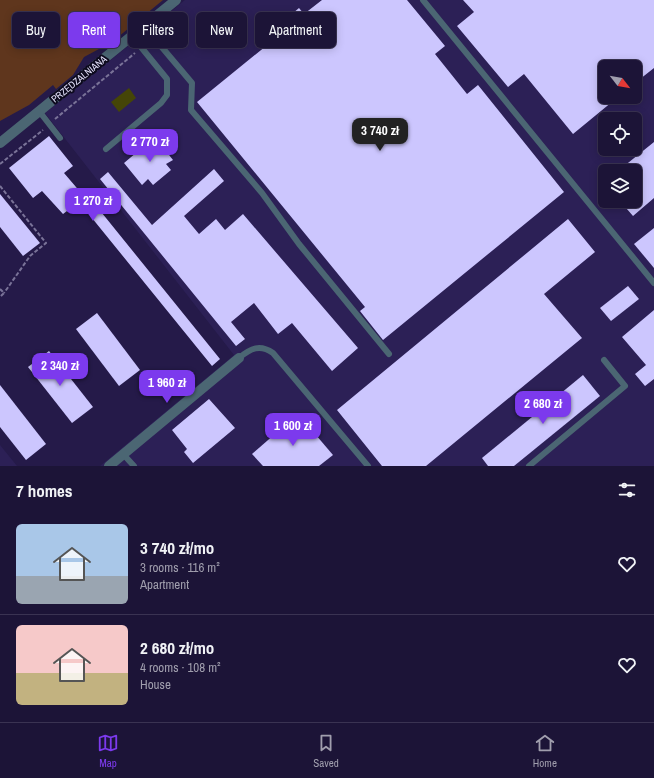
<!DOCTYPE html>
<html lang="en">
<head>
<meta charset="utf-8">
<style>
  :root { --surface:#1c1437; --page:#251d3f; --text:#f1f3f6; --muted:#a09ead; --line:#3a3352; --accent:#7c3aed }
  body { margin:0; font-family:"Archivo Narrow",sans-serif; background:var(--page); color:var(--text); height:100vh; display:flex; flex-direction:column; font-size:15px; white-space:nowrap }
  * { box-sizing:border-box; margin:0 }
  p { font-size:13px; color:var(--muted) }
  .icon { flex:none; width:22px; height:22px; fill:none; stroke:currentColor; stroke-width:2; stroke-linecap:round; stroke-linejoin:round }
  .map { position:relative; height:466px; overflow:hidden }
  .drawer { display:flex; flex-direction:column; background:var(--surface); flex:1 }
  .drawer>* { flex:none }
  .hud { position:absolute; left:12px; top:12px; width:400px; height:36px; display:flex; gap:8px }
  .needle { width:26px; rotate:121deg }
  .buttons { position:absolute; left:598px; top:60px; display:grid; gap:8px }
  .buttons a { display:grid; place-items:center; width:44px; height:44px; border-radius:6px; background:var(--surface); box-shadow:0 2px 10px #0003,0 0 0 1px var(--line); font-size:20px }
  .price { position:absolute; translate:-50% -34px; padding:0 9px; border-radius:8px; background:var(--accent); color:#fff; font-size:13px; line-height:26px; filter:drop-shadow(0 1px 2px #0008) }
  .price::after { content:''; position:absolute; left:50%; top:24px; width:12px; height:9px; margin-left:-6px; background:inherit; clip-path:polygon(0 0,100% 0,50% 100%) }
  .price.active { background:#222; color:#fff }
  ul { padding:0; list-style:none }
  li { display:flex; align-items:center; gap:12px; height:100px; padding:0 16px }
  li+li { border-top:1px solid var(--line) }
  li span { display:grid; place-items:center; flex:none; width:112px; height:80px; border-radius:6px; color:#555 }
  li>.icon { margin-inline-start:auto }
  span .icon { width:48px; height:48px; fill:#fffc; stroke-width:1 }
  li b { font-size:17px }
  h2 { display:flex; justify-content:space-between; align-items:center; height:48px; padding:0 16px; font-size:17px }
  .chip { padding:0 14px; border-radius:6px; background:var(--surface); box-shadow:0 2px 10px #0003,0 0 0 1px var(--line); font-size:14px; line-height:36px }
  .chip.active { background:var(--accent); color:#fff }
  .tabs { display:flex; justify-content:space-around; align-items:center; height:56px; border-top:1px solid var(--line); background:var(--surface); font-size:11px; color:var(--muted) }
  .tabs a { display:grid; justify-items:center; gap:2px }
  .tabs .active { color:var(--accent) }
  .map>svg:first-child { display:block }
  .built { fill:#2c2056; fill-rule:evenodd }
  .green { fill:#5f361d }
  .water { fill:#454507 }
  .building { fill:#ccc6fe }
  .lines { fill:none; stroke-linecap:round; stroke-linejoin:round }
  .path { stroke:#7a7398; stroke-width:2; stroke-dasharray:4 2; stroke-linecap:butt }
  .service { stroke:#4b6673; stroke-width:6 }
  .minor { stroke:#4b6673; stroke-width:10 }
  .labels { text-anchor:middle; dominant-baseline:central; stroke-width:4; stroke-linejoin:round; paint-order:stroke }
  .street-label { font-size:10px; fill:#e6e4fd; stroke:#0d0a1e }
</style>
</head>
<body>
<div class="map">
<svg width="654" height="466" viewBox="0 0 654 466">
  <rect width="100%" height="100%" fill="#251a49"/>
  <g class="built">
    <path d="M185,0h469v466h-554l134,-111 -189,-242zM605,67h30v30h-30zM605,119h30v30h-30zM605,171h30v30h-30z"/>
    <path d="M0,445l17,21h-17z"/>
  </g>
  <path class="green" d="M0,0h163l-51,42 -28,15 -11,18 -17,14 -3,-4 -24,20 -29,16z"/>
  <path class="water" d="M129,88l7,10 -17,14 -8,-10z"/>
  <g class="building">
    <path d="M322,0h85l38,46 -10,8 32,40 11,-9 86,107 -181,148 -23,-29 5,-4 -168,-205 69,-56 -5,-6 38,-32 5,6z"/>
    <path d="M463,0h191v68l-19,15v-16h-30v30h13l-45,37 -49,-60 -16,13 -51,-61 17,-14z"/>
    <path d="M49,136l24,30 -9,7 18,21 3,-2 135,167 -8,7 -133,-164 -16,12 -21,-23 -9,7 -24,-30z"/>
    <path d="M155,137l18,23 -7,4 5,6 -18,15 -5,-6 -6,6 -18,-22z"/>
    <path d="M654,142v56l-21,18 -13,-15h15v-30h-17z"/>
    <path d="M214,169l10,12 -40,35 15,18 17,-15 9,11 18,-16 115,134 -26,23 -40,-48 -14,11 -24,-31 -23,19 14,17 -9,7 -136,-167 8,-7 44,53z"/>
    <path d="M0,194l40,49 -17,13 -23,-29z"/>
    <path d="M568,219l27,33 -51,42 38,44 -156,128h-44l-45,-56z"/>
    <path d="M654,228v40l-20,-24z"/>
    <path d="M628,286l11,13 -28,22 -11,-13z"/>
    <path d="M654,310v69l-9,7 -10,-12 11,-9 -24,-28z"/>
    <path d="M97,313l43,57 -21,16 -43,-57z"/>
    <path d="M49,351l44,56 -21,16 -44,-56z"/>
    <path d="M583,375l17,21 -86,70h-26l-6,-8z"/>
    <path d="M0,385l46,59 -20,16 -26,-33z"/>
    <path d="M209,399l26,29 -42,35 -9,-11 3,-3 -15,-19z"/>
    <path d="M298,414l35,41 -14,11h-56l-11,-12z"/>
  </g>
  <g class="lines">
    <g class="path">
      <path d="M55,119l80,-66"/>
      <path d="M0,164l43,-34"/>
      <path d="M0,186l46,57 -16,13 -26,37"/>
      <path d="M0,289l4,4 -4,4"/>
    </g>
    <g class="service">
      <path d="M423,0l231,283"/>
      <path d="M144,26l48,57 -1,27 71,83 37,51 90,110"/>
      <path d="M39,111l21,27"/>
      <path d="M106,149l55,-46 6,-8v-16l-35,-43"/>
      <path d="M239,358c12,-10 21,-14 34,-5l95,113"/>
      <path d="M123,454l11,12"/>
      <path d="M529,466l96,-80 -21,-26"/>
    </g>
    <g class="minor">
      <path d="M0,143l176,-143"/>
      <path d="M109,466l130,-108"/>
    </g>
  </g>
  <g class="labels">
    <g class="street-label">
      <text transform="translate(79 79) rotate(-39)">PRZĘDZALNIANA</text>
    </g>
  </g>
</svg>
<div class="buttons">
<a><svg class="needle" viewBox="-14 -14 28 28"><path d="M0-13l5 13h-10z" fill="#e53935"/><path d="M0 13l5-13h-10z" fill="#a09ead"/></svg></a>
<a><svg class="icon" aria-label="locate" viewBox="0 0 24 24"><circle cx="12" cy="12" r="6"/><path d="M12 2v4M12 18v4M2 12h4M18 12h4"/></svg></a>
<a><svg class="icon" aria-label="layers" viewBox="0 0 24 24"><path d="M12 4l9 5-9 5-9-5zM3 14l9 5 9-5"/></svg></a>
</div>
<b class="price active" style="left:380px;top:152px">3 740 zł</b>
<b class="price" style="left:150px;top:163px">2 770 zł</b>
<b class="price" style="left:93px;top:222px">1 270 zł</b>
<b class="price" style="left:60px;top:387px">2 340 zł</b>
<b class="price" style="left:167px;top:404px">1 960 zł</b>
<b class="price" style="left:543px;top:425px">2 680 zł</b>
<b class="price" style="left:293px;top:447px">1 600 zł</b>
<div class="hud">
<a class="chip">Buy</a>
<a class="chip active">Rent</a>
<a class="chip">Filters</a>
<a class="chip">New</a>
<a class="chip">Apartment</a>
</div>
</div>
<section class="drawer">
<h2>7 homes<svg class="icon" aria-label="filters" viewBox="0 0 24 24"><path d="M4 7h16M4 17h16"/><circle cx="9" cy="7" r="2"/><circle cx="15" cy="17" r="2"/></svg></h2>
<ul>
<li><span style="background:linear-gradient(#a9c7e8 65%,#9aa5b1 0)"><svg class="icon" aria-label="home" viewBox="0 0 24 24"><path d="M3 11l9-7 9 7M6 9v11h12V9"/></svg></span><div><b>3 740 zł/mo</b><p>3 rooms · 116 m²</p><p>Apartment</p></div><svg class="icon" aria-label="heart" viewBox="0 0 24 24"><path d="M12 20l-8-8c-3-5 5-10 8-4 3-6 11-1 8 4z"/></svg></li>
<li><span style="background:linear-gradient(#f6c9c9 60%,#c2b280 0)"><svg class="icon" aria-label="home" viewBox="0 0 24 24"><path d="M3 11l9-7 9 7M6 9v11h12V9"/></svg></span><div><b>2 680 zł/mo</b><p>4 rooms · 108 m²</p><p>House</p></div><svg class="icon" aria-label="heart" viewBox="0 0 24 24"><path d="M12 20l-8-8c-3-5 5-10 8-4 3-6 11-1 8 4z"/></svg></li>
</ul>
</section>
<nav class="tabs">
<a class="active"><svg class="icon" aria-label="map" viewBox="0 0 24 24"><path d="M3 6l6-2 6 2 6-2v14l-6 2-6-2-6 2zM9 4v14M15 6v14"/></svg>Map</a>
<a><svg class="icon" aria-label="saved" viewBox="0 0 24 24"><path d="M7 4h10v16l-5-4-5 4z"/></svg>Saved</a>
<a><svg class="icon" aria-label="home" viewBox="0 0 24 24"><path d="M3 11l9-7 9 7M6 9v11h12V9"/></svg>Home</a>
</nav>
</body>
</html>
